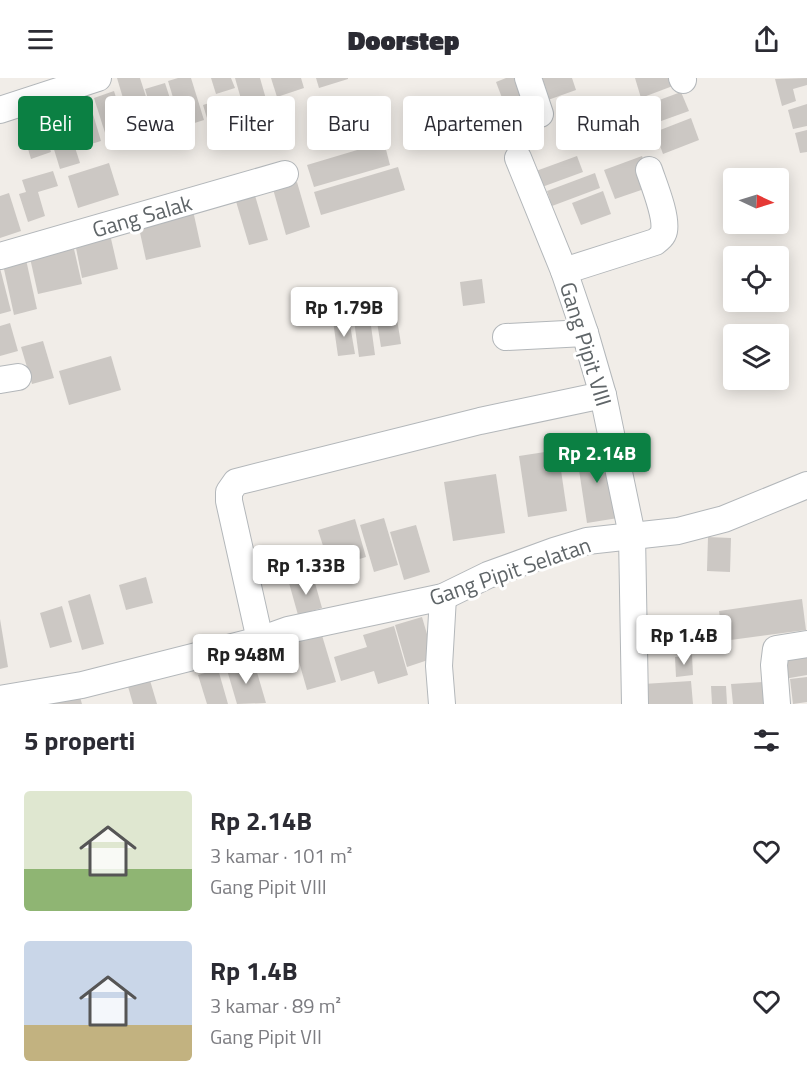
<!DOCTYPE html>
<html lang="id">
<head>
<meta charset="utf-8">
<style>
  :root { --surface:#fff; --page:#f2f2f3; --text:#2b2b33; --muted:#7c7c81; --accent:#0b8043 }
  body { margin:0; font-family:"Titillium Web",sans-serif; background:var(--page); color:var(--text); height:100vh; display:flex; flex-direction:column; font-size:22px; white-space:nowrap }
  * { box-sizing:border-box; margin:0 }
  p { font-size:20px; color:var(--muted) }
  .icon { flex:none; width:33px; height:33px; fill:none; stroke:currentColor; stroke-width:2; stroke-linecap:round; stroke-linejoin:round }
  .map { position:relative; height:626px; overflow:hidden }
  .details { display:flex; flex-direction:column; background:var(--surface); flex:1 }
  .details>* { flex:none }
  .guide { position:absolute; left:18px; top:18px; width:771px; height:54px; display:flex; gap:12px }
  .needle { width:39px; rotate:94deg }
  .controls { position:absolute; left:723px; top:90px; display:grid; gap:12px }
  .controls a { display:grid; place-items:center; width:66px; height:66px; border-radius:6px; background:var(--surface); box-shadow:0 3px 15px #0003; font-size:30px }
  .price { position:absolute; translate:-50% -51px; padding:0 14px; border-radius:6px; background:#fff; color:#222; font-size:20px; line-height:39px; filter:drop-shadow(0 2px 3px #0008) }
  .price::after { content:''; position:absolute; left:50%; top:36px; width:18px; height:14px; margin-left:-9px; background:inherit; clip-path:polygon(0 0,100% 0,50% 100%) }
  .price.selected { background:var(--accent); color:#fff }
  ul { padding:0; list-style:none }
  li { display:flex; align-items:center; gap:18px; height:150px; padding:0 24px }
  li span { display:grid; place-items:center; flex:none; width:168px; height:120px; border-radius:6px; color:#555 }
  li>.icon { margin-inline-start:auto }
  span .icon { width:72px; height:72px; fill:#fffc; stroke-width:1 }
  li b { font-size:26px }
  h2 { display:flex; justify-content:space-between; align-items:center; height:72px; padding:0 24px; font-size:26px }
  .pill { padding:0 21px; border-radius:6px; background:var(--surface); box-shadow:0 3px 15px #0003; font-size:21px; line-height:54px }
  .pill.selected { background:var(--accent); color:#fff }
  header { display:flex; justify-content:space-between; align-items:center; height:78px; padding:0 24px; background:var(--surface); font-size:27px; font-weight:800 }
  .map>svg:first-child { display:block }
  .building { fill:#ccc8c4 }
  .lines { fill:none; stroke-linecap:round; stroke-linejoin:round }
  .street-casing { stroke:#b3b7ba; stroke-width:28 }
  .street { stroke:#fff; stroke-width:26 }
  .labels { text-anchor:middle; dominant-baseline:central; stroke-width:6; stroke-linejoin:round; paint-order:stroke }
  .street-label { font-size:22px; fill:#5f6568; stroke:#fff }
</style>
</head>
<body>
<header><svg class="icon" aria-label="menu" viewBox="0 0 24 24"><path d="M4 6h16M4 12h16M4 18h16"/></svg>Doorstep<svg class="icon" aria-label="share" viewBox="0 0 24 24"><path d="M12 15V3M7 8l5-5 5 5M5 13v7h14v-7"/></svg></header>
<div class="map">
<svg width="807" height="626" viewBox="0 0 807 626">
  <rect width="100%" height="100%" fill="#f1ede8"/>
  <g class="building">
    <path d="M117,0h23l16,50 -22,7z"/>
    <path d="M178,0h13l13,42 -22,7 -14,-46z"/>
    <path d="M211,0h20l4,10 -19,6z"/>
    <path d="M235,0h25l6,21 -23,7z"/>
    <path d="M271,0h30l3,10 -27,9z"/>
    <path d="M316,0h32v1l-29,9z"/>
    <path d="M506,0h16l12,32 -24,9 -14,-37z"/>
    <path d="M540,0h32l4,12 -28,10z"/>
    <path d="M635,0h41l2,6 -37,14z"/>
    <path d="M807,0v7l-14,4 3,12 -14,5 -7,-27z"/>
    <path d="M165,5l12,37 -21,6 -11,-37z"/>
    <path d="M114,13l12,39 -20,6 -12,-38z"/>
    <path d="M681,14l8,19 -39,14 -7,-19z"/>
    <path d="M87,16l14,47 -23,7 -14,-47z"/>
    <path d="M225,20l4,13 -22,7 -4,-13z"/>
    <path d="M60,23l20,62 -20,6 -19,-62z"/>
    <path d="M807,26v22l-14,3 -5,-19z"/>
    <path d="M691,40l8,22 -36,14 -8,-22z"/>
    <path d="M41,41l10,33 -20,7 -10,-34z"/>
    <path d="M807,52v22l-7,1 -5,-20z"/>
    <path d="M384,64l6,23 -76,22 -7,-22z"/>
    <path d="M577,78l6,16 -41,15 -6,-16z"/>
    <path d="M642,78l11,30 -38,13 -11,-29z"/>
    <path d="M109,85l10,32 -41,13 -10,-32z"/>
    <path d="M398,89l7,23 -84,25 -7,-23z"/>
    <path d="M53,93l5,15 -20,6 7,24 -17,6 -9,-28 7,-2 -4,-12z"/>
    <path d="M595,95l5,15 -48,18 -5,-15z"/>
    <path d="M297,104l13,45 -24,8 -13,-46z"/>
    <path d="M603,113l8,23 -30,11 -9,-22z"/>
    <path d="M254,114l14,48 -19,5 -14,-47z"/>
    <path d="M9,115l12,38 -21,7v-42z"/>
    <path d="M192,128l9,41 -55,13 -9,-41z"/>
    <path d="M109,152l9,39 -36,9 -8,-40z"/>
    <path d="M74,171l8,35 -44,10 -8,-36z"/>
    <path d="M25,177l12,54 -23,6 -12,-55z"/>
    <path d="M0,190l11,43 -11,3z"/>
    <path d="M482,201l3,24 -22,3 -3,-24z"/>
    <path d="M394,222l7,44 -20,3 -7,-44z"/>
    <path d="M369,233l6,44 -16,2 -6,-44z"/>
    <path d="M349,241l6,35 -17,2 -5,-35z"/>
    <path d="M10,245l8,28 -18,5v-30z"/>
    <path d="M43,263l11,37 -22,6 -11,-37z"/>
    <path d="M111,278l10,34 -52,15 -10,-34z"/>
    <path d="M608,367l10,73 -31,5 -11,-73z"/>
    <path d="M558,372l9,61 -39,6 -9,-61z"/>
    <path d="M496,396l9,59 -52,8 -9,-59z"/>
    <path d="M384,440l14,47 -24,7 -14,-47z"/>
    <path d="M355,441l11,38 -36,11 -12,-38z"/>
    <path d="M416,447l14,47 -26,8 -14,-48z"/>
    <path d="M708,459l23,1 -1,34 -23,-1z"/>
    <path d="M313,498l9,32 -24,7 -9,-32z"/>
    <path d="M146,499l7,26 -27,7 -7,-25z"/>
    <path d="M90,516l14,50 -22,6 -14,-49z"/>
    <path d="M802,521l4,31 -83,11 -4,-30z"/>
    <path d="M62,528l10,36 -22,6 -10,-35z"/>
    <path d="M422,539l12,41 -27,9 -12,-42z"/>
    <path d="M0,541l8,48 -8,2z"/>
    <path d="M394,548l14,49 -30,9 -4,-13 -33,10 -7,-24 33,-10 -4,-12z"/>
    <path d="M694,548l1,24 -38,3 -1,-24z"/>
    <path d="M321,554l15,50 -29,8 -14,-49z"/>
    <path d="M807,572v25l-23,4 -4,-26z"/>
    <path d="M692,577l1,20 -17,2 -1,-20z"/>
    <path d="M254,584l12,41 -29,1 -10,-34z"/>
    <path d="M218,591l10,35h-21l-9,-29z"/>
    <path d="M149,599l8,27h-24l-6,-21z"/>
    <path d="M807,599v25l-14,2 -3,-25z"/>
    <path d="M691,603l2,23h-49l-1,-20z"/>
    <path d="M763,604l2,22h-32l-2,-20z"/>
    <path d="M711,608h15l1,18h-15z"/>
    <path d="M79,616l3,10h-31l-1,-2z"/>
  </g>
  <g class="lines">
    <defs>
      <g id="street">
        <path d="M528,0l12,36"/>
        <path d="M682,0l1,2"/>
        <path d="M0,32l98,-32"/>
        <path d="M518,80l46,113 21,62 18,62 29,140 3,169"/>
        <path d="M0,178l285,-82"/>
        <path d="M564,193l91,-29c4,-3 8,-6 9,-11 3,-15 -10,-46 -15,-61"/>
        <path d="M506,259l79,-4"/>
        <path d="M0,302l18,-3"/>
        <path d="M260,562l-31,-139v-9l7,-10 244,-61 123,-26"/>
        <path d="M0,621l82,-14 178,-45 28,-10 155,-33 45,-22 66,-24 33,-10 91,-10 46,-12 83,-34"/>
        <path d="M442,626l-3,-38 4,-69"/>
        <path d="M777,626l-3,-39 2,-16 31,-5"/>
      </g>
    </defs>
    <use href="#street" class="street-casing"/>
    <use href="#street" class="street"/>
  </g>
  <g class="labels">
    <g class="street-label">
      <text transform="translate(142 138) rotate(-16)">Gang Salak</text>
      <text transform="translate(586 266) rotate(73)">Gang Pipit VIII</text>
      <text transform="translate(510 493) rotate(-19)">Gang Pipit Selatan</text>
    </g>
  </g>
</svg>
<div class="controls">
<a><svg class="needle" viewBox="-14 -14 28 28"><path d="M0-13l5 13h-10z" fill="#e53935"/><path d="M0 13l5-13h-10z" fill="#7c7c81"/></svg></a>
<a><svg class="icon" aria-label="locate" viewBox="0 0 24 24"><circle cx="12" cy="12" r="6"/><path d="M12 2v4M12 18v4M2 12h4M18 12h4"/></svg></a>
<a><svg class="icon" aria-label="layers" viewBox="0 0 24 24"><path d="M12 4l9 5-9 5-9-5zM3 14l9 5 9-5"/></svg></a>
</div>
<b class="price" style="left:344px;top:260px">Rp 1.79B</b>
<b class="price selected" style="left:597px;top:406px">Rp 2.14B</b>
<b class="price" style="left:306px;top:518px">Rp 1.33B</b>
<b class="price" style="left:684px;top:588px">Rp 1.4B</b>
<b class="price" style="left:246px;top:607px">Rp 948M</b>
<div class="guide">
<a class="pill selected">Beli</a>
<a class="pill">Sewa</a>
<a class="pill">Filter</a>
<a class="pill">Baru</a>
<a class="pill">Apartemen</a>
<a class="pill">Rumah</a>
</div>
</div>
<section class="details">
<h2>5 properti<svg class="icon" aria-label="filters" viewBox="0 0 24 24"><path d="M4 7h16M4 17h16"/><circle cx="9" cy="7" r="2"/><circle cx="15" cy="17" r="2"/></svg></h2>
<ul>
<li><span style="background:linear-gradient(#dfe7d0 65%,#8fb573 0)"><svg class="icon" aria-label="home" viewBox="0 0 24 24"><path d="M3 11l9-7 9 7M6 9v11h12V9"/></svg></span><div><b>Rp 2.14B</b><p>3 kamar · 101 m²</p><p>Gang Pipit VIII</p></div><svg class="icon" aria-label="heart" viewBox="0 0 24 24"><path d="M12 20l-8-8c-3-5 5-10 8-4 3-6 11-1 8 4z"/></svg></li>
<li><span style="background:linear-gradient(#c9d6e8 70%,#c2b280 0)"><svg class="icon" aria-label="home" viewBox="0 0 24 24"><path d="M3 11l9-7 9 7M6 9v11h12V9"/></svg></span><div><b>Rp 1.4B</b><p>3 kamar · 89 m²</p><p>Gang Pipit VII</p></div><svg class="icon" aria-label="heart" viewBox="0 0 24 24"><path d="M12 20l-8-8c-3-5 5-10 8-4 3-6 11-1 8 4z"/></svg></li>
</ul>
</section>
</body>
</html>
